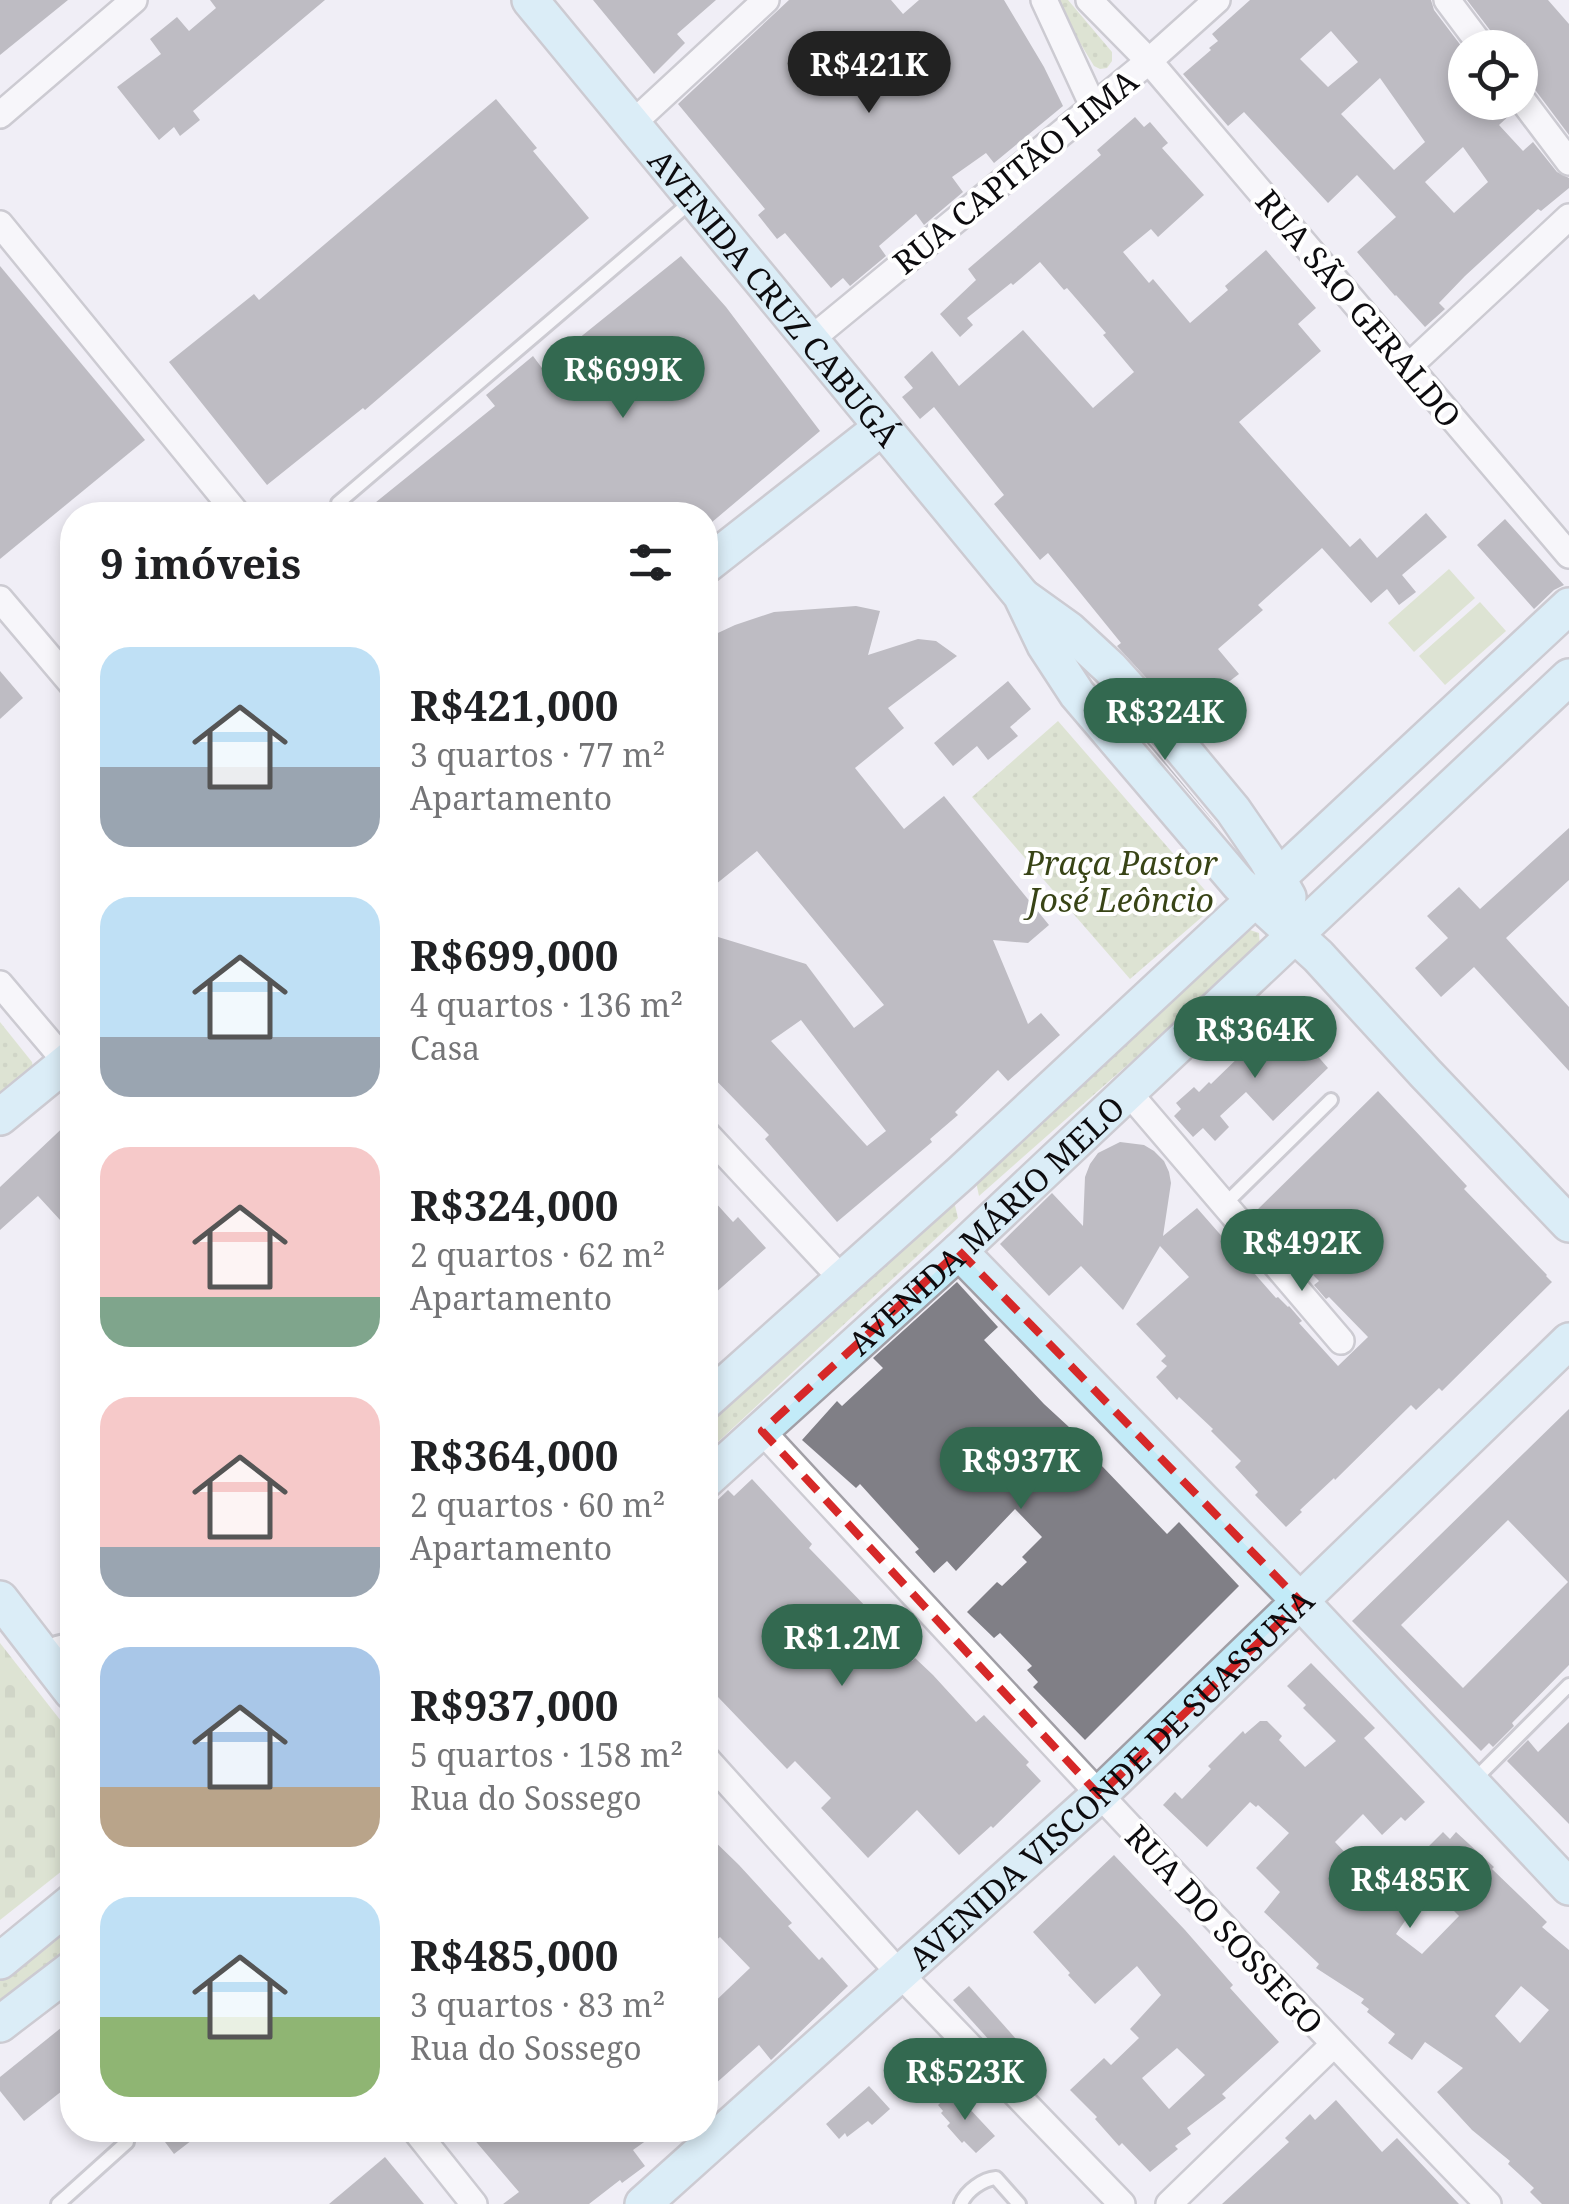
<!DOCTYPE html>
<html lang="pt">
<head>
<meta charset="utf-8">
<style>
  :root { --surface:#fff; --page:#f6f6f6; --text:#202124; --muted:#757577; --accent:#336950 }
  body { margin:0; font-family:"Noto Serif",serif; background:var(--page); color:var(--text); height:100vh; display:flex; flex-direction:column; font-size:38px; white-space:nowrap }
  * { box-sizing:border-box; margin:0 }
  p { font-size:32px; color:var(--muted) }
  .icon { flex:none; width:55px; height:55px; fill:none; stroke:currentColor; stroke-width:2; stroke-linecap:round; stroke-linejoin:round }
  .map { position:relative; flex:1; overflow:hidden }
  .drawer { position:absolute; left:60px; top:502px; width:658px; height:1640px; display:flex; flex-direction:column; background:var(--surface); border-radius:40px; box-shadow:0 5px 15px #0003 }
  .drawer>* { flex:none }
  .tools { position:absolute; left:1448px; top:30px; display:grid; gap:20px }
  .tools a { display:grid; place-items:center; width:90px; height:90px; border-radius:50%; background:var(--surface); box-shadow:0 5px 15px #0003; font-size:50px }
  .price { position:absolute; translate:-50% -85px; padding:0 22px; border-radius:35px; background:var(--accent); color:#fff; font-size:32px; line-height:65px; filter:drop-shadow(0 2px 5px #0008) }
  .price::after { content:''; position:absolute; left:50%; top:60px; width:30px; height:22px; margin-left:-15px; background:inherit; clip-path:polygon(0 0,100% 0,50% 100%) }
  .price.current { background:#222; color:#fff }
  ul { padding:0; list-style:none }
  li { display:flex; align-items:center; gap:30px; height:250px; padding:0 40px }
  li span { display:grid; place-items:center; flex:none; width:280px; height:200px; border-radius:30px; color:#555 }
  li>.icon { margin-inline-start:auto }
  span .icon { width:120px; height:120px; fill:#fffc; stroke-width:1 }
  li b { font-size:42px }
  h2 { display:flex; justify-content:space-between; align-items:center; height:120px; padding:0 40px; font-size:42px }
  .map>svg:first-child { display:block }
  .grass { fill:#c6d5a8 }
  .cemetery { fill:url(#cemetery-stones) }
  .park { fill:url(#park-dots) }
  .building { fill:#807f86; fill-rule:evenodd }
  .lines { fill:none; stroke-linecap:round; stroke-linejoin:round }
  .lane-casing { stroke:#a19fa6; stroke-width:18 }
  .street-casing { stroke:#a19fa6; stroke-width:30 }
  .secondary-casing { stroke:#a19fa6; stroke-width:40 }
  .lane { stroke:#fff; stroke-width:12 }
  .street { stroke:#fff; stroke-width:25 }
  .secondary { stroke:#c2ebf8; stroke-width:35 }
  .marked { fill:none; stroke:#d62828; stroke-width:8; stroke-dasharray:20 12; stroke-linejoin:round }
  .labels { text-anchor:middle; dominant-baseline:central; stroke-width:8; stroke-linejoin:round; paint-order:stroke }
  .street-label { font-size:32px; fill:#0d0c0f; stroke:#fff }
  .park-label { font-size:32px; font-style:italic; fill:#384416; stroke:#fff }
</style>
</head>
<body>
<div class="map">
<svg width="1569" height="2204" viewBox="0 0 1569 2204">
  <defs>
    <pattern id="cemetery-stones" width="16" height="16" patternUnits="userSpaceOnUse" patternTransform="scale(2.5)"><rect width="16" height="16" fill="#c6d5a8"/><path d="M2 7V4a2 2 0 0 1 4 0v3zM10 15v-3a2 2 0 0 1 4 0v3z" fill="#a9b68f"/></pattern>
    <pattern id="park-dots" width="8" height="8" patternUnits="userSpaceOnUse" patternTransform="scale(2.5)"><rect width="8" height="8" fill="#c6d5a8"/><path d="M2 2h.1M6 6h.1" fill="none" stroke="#a9b68f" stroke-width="1.8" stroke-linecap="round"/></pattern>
  </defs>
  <rect width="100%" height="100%" fill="#f0eef5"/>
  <g class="grass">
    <path d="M1449,569l26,29 -61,54 -26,-29z"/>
    <path d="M1480,602l26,29 -61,54 -26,-29z"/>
  </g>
  <path class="cemetery" d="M0,1643l72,92v128l-72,57z"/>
  <g class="park">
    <path d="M1054,0h14l44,52v9l-5,7 -7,1 -6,-3z"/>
    <path d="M1058,721l159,183 -87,75 -158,-182z"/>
    <path d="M1247,929l12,4 1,15 -281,248 -4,-19z"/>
    <path d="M0,1022l32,40 1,6 -33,34z"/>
    <path d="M953,1197l5,21 -253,236v-29z"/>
    <path d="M72,1923v24l-72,54v-20z"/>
  </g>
  <g class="building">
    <path d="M0,0h68l-68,55z"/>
    <path d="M210,0h115l-132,111 7,9 -20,16 -6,-9 -15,13 -42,-53 44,-33 -11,-15 27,-22 12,14 27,-23z"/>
    <path d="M593,0h123l-39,34 8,9 -31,31z"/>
    <path d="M789,0h102l12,14 16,-14h85l40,67 19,39 -69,57 -8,-10 -34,24 11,15 -39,33 -8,-11 -37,32 7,10 -36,30 -7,-8 -12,10 -46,-55 -8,6 -19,-24 7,-6 -87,-105z"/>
    <path d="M1250,0h181l3,10 31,41v51h40l7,11 -13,12 24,26 10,-9 24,30 12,6v10l-28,23 -3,-2 -73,67 -26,27 6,6 -20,18 -29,-32 -1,1 -38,-44 39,-35 -39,-42 -29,28 -84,-91 -16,14 -45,-52 28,-24 -2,-2 9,-7 -6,-7zM1331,31l27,31 -30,25 -28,-28zM1380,78l45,64 -31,28 -53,-56zM1463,147l25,35 -34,31 -29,-31z"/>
    <path d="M1467,0h81l21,24v111l-36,-48 -6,-4 -7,-2v-33h-21l-3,-10z"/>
    <path d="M496,99l41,49 -4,3 56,67 -224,192 -2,-2 -96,77 -98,-123 85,-68 5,6z"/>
    <path d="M1135,117l9,10 6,-5 18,21 -6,5 42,47 -46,42 -7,-8 -28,23 26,31 4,-4 37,44 38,-33 -3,-4 41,-36 50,58 -18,16 23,27 -82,71 111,125 10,-9 17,20 49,-45 21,24 -45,38 14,17 -17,13 -12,-16 -16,14 -49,-55 -64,57 5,5 -45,39 21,25 -26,20 2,2 -3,3 3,4 -4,2 6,7 -23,18 -77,-84 4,-3 -73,-90 -8,7 -46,-56 10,-9 -70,-88 -14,12 -18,-22 11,-9 -9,-11 28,-26 27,35 64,-56 70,78 41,-36 -31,-37 3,-2 -39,-45 -3,2 -24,-28 -27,23 -2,-2 -44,35 6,7 -13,12 -20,-23 36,-34 -8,-11 133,-114 -4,-5z"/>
    <path d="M681,256l45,51 94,124 -115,97v-13h-345l135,-109 -9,-11 47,-39 9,12z"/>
    <path d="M0,266l145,174 -145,119z"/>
    <path d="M1505,519l59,66 -10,5 -20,19 -57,-64z"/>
    <path d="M856,606l24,5 -12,44 50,-16 18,2 21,15 -69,52 16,20 -49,40 49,61 40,-33 105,129 -21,18 -35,-3 35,84 13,-11 19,22 -52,46 -10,-11 -43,42 3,3 -28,24 2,3 -95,80 -72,-83 4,-4 -64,-66v-136l101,31 48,64 30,-23 -127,-154 -52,42v-254l30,-14 39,-13zM801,1020l85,111 -19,15 -96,-105z"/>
    <path d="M0,671l23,27 -23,21z"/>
    <path d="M1008,681l23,28 -21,18 8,9 -30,24 -11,-14 -24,20 -19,-23z"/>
    <path d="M1121,713l31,33 69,84z"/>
    <path d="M1569,828v52l-63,58 63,69v64l-95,-104 -33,30 -26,-29 33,-30 -21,-22 32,-29 21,22z"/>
    <path d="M1282,1015l46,53 -55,53 -27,-29 -26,24 9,11 -14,14 -12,-13 -10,9 -19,-21 7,-7 -5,-6 18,-16 5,5 10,-10 2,2z"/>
    <path d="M1378,1091l89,95 -3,3 83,86 -1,1 6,6 -110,109 -3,-3 -23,22 -5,-5 -76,75 -1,-2 -34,32 2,2 -16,15 -31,-32 3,-3 -23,-25 6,-6 -30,-30 2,-2 -34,-32 -2,3 -21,-23 11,-11 -6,-5 5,-5 -30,-32 53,-47 -29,-31 -37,64 -42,-44 -32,30 -49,-52 52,-51 31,33 2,-49 5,-13 8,-11 22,-11 24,3 10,6 10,10 5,11 2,11 -8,53 34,-28 79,90 2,-1 10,10 1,-1 13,15 -3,2 39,43 30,-29 -39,-40 -3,2 -12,-14 5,-4 -66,-67z"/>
    <path d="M72,1119v114l-34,-37 -38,34v-43z"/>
    <path d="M705,1191l28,31 5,-5 28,31 -61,54z"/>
    <path d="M957,1282l41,45 -14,13 60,64 38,35 -3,3 88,92 12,-12 60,64 -154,154 -52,-53 5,-5 -11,-12 5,-4 -32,-33 -6,5 -27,-26 30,-30 5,4 25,-24 -5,-5 20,-20 -27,-28 -59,62 -9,-10 -13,12 -19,-21 4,-3 -59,-65 -4,4 -54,-48 35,-39 5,5 41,-38 -10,-10z"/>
    <path d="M1569,1409v256l-57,58 2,3 -21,21 -4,-4 -8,8 -129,-130zM1508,1520l60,62 -105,106 -62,-63z"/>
    <path d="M752,1479l60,65 -3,4 62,64 7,10 -2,2 36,37 3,-3 18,17 43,47 8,-7 45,47 -3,3 15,16 -48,47 -2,-2 -32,29 -42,-45 -49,48 -47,-50 10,-10 -36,-37 -8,8 -69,-72 -3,3 -10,-11v-177l23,-22 6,6z"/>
    <path d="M1311,1663l64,65 -11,10 61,64 -20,19 -4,-4 -19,18 -19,-21 -28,28 72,76 -11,16 26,20 37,-38 -20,-20 4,-4 -22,-20 17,-17 -9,-9 14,-14 7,7 6,-7 38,35 -2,2 55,53 -5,5 27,23v254h-27l-12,-12 4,-4 -26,-24 2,-3 -38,-31 -35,-38 26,-24 -38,-26 -13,18 -24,-17 7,-9 -28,-22 2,-3 -8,-6 3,-4 -48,-31 3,-4 -55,-52 16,-20 -24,-24 33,-35 -31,-28 -2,2 -6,-5 -43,45 -44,-42 12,-13 7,7 29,-30 -3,-3 35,-35 2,3 15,-13h7l15,15 -3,4 26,27 31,-26 -33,-33 3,-3 -19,-19zM1521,1986l28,24 -29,33 -25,-27z"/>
    <path d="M1569,1722v102l-62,-63 21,-21 10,12z"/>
    <path d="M705,1832l34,33 53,58 -4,3 31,34 3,-3 26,29 -77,74 -12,-15 -54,48v-82l45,-43 -30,-31 -15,12z"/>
    <path d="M1114,1855l71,75 48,55 -3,3 49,54 -57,52 4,4 -39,30 4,6 -16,12 3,3 -28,23 -28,-29 -3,3 -24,-27 2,-2 -27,-27 34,-32 7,7 28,-27 -9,-9 31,-34 -24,-29 -42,38 -27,-29 2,-2 -37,-41zM1177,2048l28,27 -36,34 -27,-31z"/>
    <path d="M969,1986l64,72 -15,14 -65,-72z"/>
    <path d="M72,2019v64l-48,38 -24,-30v-14z"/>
    <path d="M869,2086l21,23 -18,16 -4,-4 -21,16 -2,-4 -6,6 -13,-15z"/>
    <path d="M953,2091l42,45 -19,17 -12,-12 -2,2 -15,-17 3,-3 -9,-10 2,-2 -5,-6z"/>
    <path d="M1336,2100l46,52 15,-14 62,66h-237l67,-62 -4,-4 25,-24 5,6z"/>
    <path d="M156,2130h49l-31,24z"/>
    <path d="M466,2130h195l-28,20 12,16 -23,17 -2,-3 -31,24h-86l16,-12z"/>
    <path d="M385,2157l39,47h-95z"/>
  </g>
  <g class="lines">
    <defs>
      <g id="lane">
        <path d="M338,503l355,-303"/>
        <path d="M1224,1205l107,-105"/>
        <path d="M45,1652l11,-9 16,-4"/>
        <path d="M1473,1781l96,-96"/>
        <path d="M58,2204l69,-62"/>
        <path d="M961,2204c5,-13 22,-25 35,-26l23,26"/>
      </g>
      <g id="street">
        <path d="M1044,0l49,106"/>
        <path d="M1089,0l60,61 420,494"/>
        <path d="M1447,0l36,48"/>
        <path d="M1520,97l49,65"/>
        <path d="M0,115l134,-115"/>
        <path d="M632,124l134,-124"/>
        <path d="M0,224l238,291"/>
        <path d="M810,340l339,-279 68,-61"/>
        <path d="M1408,367l161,-150"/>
        <path d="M0,599l72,85"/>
        <path d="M0,984l72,85"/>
        <path d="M1128,1092l213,249"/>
        <path d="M705,1132l136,146"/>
        <path d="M762,1431c240,259 480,519 726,773"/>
        <path d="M705,1757l195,217 222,230"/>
        <path d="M415,2130l59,74"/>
        <path d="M1169,2204l164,-159"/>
      </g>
      <g id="secondary">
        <path id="s1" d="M530,0l491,595 24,50 32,49 162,190 79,72 108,118 143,150"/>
        <path d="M705,566l177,-139"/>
        <path d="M1023,597l46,33 41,38 58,64 65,78 33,48 22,39"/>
        <path d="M0,1117l72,-59"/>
        <path d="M959,1251l342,351 268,285"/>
        <path d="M705,1402l256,-229 608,-567"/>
        <path id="s2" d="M705,1481l254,-230 610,-574"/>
        <path d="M0,1599l72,93"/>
        <path d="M0,1961l72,-59"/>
        <path d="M0,2024l72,-55"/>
        <path id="s3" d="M643,2204l456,-409 470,-454"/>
      </g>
    </defs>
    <use href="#lane" class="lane-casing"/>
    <use href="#street" class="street-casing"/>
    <use href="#secondary" class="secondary-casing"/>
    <use href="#lane" class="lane"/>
    <use href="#street" class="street"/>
    <use href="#secondary" class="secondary"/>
  </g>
  <path d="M0 0H1569V2204H0ZM959,1251l342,351 -202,193 -337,-364z" fill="#f0eef5" fill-opacity=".55" fill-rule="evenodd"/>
  <path class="marked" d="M959,1251l342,351 -202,193 -337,-364z"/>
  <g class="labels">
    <g class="street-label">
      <text transform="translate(1015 171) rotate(-39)">RUA CAPITÃO LIMA</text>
      <text stroke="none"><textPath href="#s1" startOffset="385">AVENIDA CRUZ CABUGÁ</textPath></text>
      <text transform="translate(1359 308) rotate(50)">RUA SÃO GERALDO</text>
      <text stroke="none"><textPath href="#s2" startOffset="380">AVENIDA MÁRIO MELO</textPath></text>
      <text stroke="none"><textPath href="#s3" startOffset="632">AVENIDA VISCONDE DE SUASSUNA</textPath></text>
      <text transform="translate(1225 1929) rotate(47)">RUA DO SOSSEGO</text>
    </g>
    <g class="park-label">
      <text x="1121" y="862">Praça Pastor<tspan x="1121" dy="37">José Leôncio</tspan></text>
    </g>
  </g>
</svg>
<div class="tools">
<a><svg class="icon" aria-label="locate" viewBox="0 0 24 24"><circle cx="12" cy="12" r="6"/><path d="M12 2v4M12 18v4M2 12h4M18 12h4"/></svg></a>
</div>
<b class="price current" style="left:869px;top:116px">R$421K</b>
<b class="price" style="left:623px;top:421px">R$699K</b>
<b class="price" style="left:1165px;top:763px">R$324K</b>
<b class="price" style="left:1255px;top:1081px">R$364K</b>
<b class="price" style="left:1302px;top:1294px">R$492K</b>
<b class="price" style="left:1021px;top:1512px">R$937K</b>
<b class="price" style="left:842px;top:1689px">R$1.2M</b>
<b class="price" style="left:1410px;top:1931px">R$485K</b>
<b class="price" style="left:965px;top:2123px">R$523K</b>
<section class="drawer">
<h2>9 imóveis<svg class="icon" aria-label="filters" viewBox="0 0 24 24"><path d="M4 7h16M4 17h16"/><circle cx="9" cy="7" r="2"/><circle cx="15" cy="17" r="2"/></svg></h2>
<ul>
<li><span style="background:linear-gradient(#bfe0f5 60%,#9aa5b1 0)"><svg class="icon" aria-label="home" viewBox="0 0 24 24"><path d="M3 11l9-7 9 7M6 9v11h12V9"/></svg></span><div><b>R$421,000</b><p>3 quartos · 77 m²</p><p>Apartamento</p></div></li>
<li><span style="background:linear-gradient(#bfe0f5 70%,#9aa5b1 0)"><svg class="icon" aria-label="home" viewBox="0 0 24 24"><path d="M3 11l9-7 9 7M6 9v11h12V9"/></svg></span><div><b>R$699,000</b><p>4 quartos · 136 m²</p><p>Casa</p></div></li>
<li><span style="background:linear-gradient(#f6c9c9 75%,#7fa58c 0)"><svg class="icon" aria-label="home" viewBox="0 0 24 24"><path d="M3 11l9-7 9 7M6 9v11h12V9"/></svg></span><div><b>R$324,000</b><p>2 quartos · 62 m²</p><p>Apartamento</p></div></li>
<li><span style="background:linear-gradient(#f6c9c9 75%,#9aa5b1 0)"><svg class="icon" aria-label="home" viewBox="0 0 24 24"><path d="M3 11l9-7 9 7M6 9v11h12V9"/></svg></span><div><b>R$364,000</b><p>2 quartos · 60 m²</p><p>Apartamento</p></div></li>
<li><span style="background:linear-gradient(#a9c7e8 70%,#b9a48a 0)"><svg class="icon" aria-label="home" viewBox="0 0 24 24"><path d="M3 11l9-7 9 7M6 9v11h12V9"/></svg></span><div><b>R$937,000</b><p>5 quartos · 158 m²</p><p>Rua do Sossego</p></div></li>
<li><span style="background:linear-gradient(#bfe0f5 60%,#8fb573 0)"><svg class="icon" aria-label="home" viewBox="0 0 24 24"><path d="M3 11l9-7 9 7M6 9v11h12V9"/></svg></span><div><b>R$485,000</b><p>3 quartos · 83 m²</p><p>Rua do Sossego</p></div></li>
</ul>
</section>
</div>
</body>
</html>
